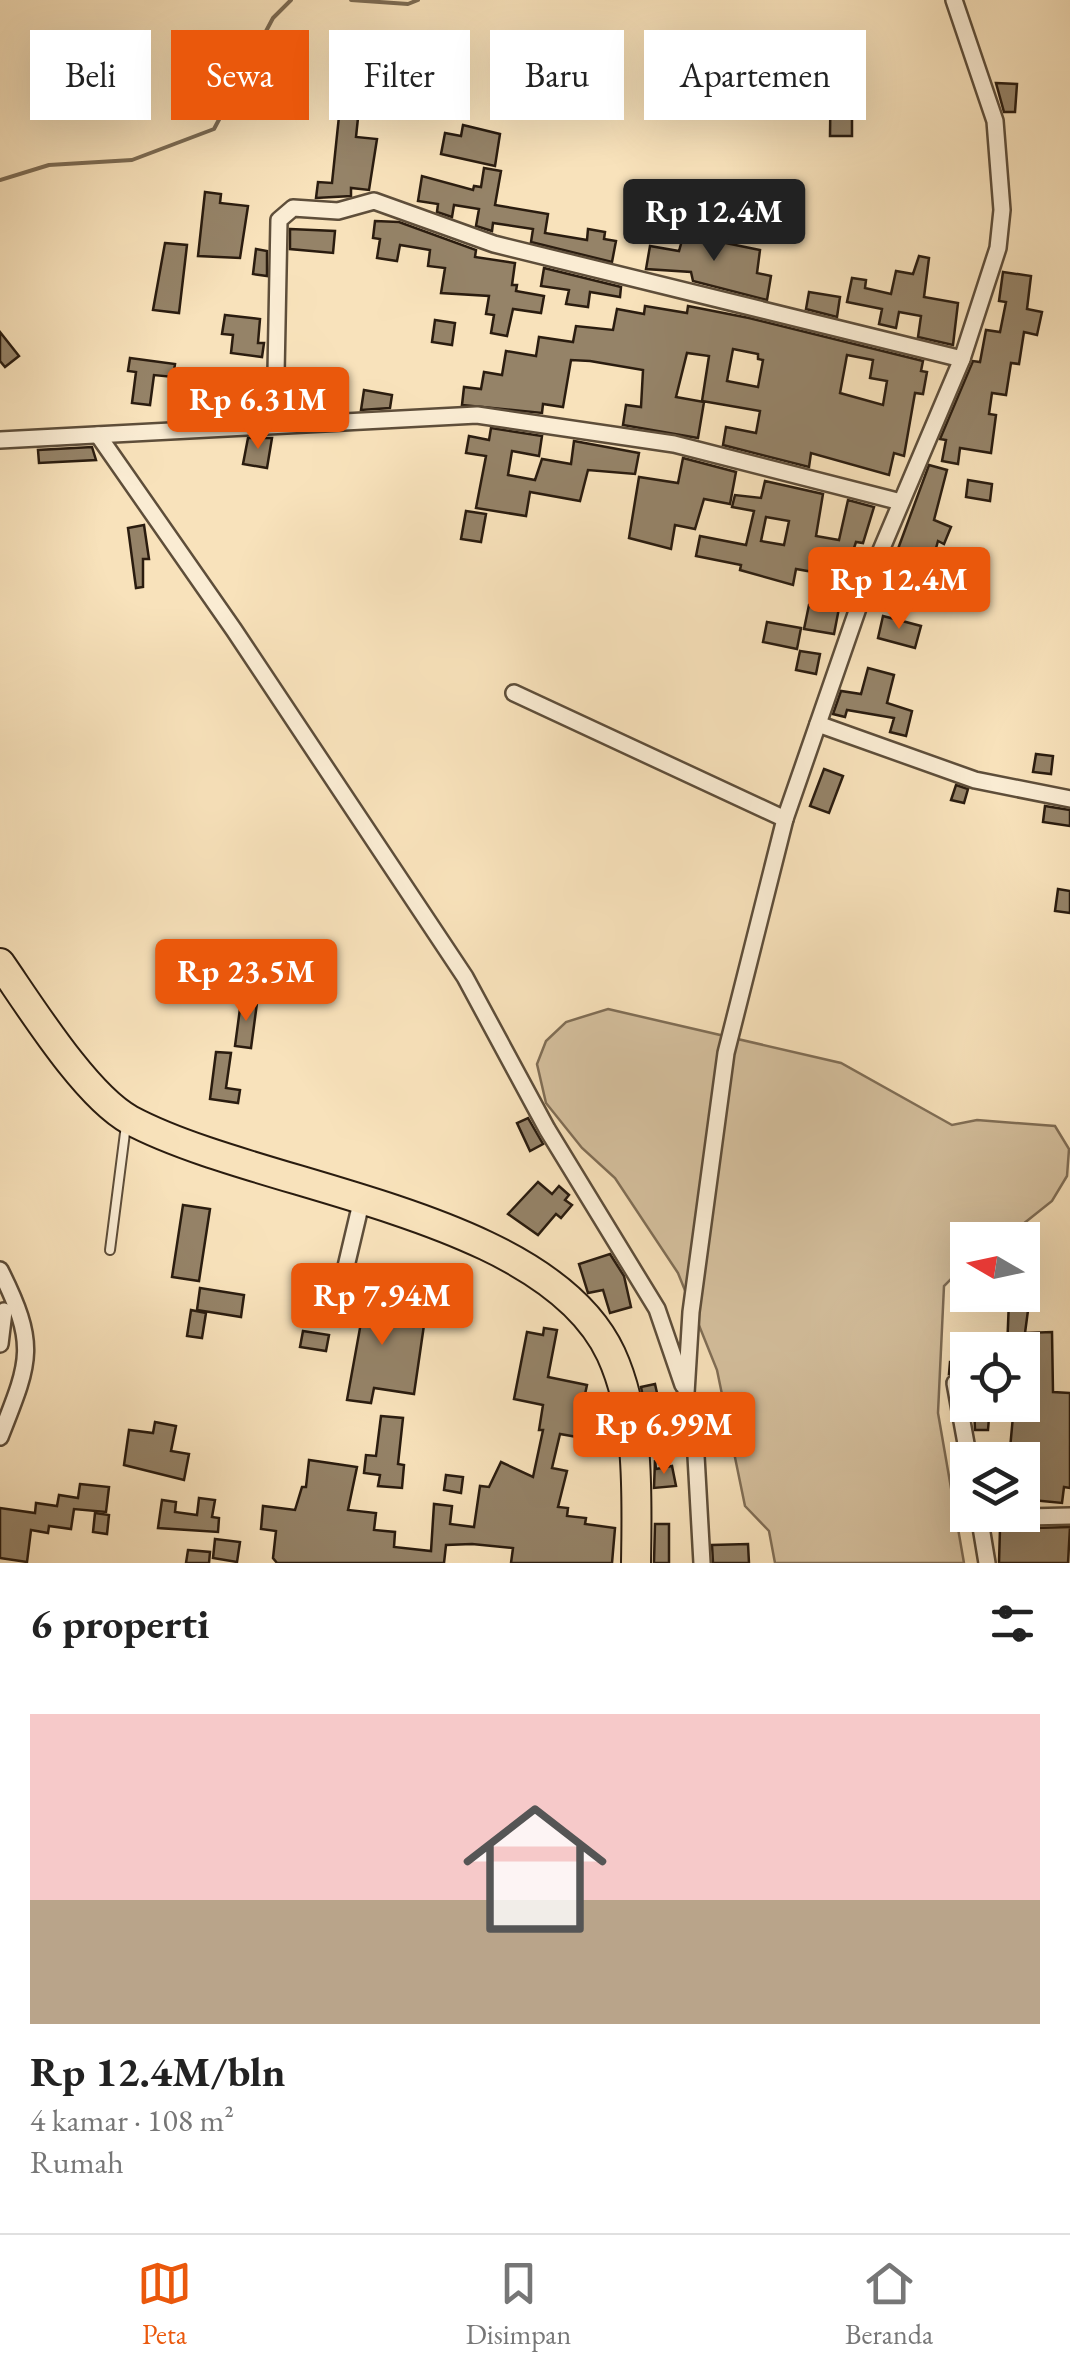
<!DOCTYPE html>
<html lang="id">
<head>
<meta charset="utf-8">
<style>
  :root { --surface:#fff; --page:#f2f2f2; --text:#222; --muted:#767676; --line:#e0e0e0; --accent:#ea580c }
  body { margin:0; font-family:"EB Garamond",serif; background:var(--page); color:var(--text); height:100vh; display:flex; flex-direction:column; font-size:38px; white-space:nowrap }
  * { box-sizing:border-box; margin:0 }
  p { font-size:32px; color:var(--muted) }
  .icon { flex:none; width:55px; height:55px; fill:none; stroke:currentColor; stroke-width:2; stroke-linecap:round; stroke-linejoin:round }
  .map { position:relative; height:1563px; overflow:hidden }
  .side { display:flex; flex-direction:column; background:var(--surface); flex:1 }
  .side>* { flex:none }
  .top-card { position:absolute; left:30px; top:30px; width:1010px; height:90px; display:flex; gap:20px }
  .needle { width:65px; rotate:279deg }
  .fabs { position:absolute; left:950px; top:1222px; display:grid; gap:20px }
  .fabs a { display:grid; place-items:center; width:90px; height:90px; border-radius:0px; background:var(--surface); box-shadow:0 10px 40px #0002; font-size:50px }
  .price { position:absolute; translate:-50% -85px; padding:0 22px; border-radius:10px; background:var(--accent); color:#fff; font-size:32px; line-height:65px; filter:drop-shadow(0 2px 5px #0008) }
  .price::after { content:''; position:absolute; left:50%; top:60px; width:30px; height:22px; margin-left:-15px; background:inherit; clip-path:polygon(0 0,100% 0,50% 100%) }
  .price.active { background:#222; color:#fff }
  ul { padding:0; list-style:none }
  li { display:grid; align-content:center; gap:20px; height:530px; padding:0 30px }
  li span { display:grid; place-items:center; height:310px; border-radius:0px; color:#555 }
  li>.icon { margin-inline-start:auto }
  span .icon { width:180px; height:180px; fill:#fffc; stroke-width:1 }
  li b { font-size:42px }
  h2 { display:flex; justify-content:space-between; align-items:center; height:120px; padding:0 30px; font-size:42px }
  .tag { padding:0 35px; border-radius:0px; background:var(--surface); box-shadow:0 10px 40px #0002; font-size:35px; line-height:90px }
  .tag.active { background:var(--accent); color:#fff }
  .tabs { display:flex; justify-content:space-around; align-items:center; height:140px; border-top:2px solid var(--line); background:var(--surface); font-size:28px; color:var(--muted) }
  .tabs a { display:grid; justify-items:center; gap:5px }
  .tabs .active { color:var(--accent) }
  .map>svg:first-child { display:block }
  .green { fill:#d5c09e; stroke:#806e56; stroke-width:2.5 }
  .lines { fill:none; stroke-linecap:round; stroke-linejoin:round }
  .stream { stroke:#7c6b53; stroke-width:4 }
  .building { fill:#958368; stroke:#2a1c0f; stroke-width:2.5; fill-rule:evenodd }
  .service-casing { stroke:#5e4e3a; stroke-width:12 }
  .minor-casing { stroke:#5e4e3a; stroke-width:20 }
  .trunk-casing { stroke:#2a1c0f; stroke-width:32 }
  .service { stroke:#faecd3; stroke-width:8 }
  .minor { stroke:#faecd3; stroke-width:15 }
  .trunk { stroke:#f8e2bb; stroke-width:28 }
</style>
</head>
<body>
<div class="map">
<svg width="1070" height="1563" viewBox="0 0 1070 1563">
  <rect width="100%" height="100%" fill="#f8e2bb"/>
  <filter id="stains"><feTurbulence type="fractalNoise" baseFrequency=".002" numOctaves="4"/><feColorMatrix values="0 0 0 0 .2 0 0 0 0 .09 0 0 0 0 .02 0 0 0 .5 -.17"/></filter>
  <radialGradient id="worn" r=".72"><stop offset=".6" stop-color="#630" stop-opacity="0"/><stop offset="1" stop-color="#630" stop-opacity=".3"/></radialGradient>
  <path class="green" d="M608,1009l233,54 111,62 25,-5 78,6 14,23 -2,27 -15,25 -49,39h-35l-1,23 -23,23 -6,127 26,150h-189l-6,-32 -24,-25 -28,-136 -39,-97 -63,-95 -33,-30 -36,-45 -9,-39 9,-23 20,-19z"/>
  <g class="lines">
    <g class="stream">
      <path d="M351,0l57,4 10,-4"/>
      <path d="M0,180l49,-15 83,-5 82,-31 59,-111 18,-18"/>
    </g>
  </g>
  <g class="building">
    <path d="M831,62h21v74h-22z"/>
    <path d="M996,83l21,1 -2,28h-11z"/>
    <path d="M339,116l19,2 -2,19 21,2 -8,51 -18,-2v8l-35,2 2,-16 14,1z"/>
    <path d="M463,125l37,9 -5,32 -54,-12 4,-21 16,3z"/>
    <path d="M484,168l17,3 -6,34 53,9 -3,19 42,7 1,-11 17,3 -1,7 12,2 -4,21 -81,-20 2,-13 -40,-6 -1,8 -16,-5 3,-17 -25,-4 -2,12 -15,-5 1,-8 -20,-3 4,-25 51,14 1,-4 7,1z"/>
    <path d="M205,192l16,2 -1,9 28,3 -8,52 -42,-2z"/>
    <path d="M375,221l24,1 77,28 -1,7 40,6 -3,22h5l-1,6 28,5 -3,17 -28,-4 -6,27 -16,-3 3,-18 -8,-1 3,-18 -48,-3 4,-25 -17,-2 2,-16 -30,-5 -3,16 -20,-3 3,-19 -7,-1z"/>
    <path d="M686,226l11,2 -1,9 64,13 -3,23 14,3 -4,24 -74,-19 -2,-9 -45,-3 4,-23 29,5z"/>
    <path d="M290,229l45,2 -2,22 -43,-4z"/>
    <path d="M165,243l22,2 -8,68 -26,-3z"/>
    <path d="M256,249l11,2v25l-14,-2z"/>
    <path d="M919,256l10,2 -5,39 34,6 -5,42 -35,-8 3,-21 -22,-4 -3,16 -17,-4 3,-15 -35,-7 5,-24 14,2 -1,8 26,6 5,-23 17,3z"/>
    <path d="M544,268l77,19 -1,10 -30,-5 -2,15 -22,-3 3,-14 -28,-4z"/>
    <path d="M1003,272l28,4 -4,33 15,3 -5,23 -13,-3 -5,32 -8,-1 -5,32 -14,-2 -3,21 7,1 -5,38 -31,-5 -2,16 -16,-3 4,-21 -6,-1 33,-78 7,1 6,-32 14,2 6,-30 -7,-1z"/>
    <path d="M809,292l31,5 -3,20 -31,-8z"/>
    <path d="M645,306l42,7 1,-7 61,12 174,43 -2,10 6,1 -4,22 -8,-1 -11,63 -10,-3 -5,22 -78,-22 -2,14 -86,-22 3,-18 30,6 4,-22 -58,-10 7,-45 -22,-3 -11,44 28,5 -6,36 -75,-13 3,-20 15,2 2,-37 -53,-9 -19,-1 -8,47 -20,-3 -1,9 -80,-8 2,-18 17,2 3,-17 18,3 4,-24 30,5 3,-19 34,5 3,-16 37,4 4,-21 27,5zM733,349l25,5v5l5,1 -5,27 -31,-6zM847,355l26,5 -3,18 17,3 -4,24 -43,-12z"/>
    <path d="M225,315l35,4 -2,24h6l-2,14 -31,-4 2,-18 -11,-1z"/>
    <path d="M435,320l20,3 -3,22 -20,-3z"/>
    <path d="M0,332l19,24 -14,11 -5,-6z"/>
    <path d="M130,358l45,6 -2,13 -19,-2 -4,30 -18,-2 4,-31 -8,-1z"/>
    <path d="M227,374h28l-1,41 -65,-1v5l-15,1 4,-36 23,2 -2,16 27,3z"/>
    <path d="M302,384l1,28 -17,1 1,-28z"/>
    <path d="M364,390l28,5 -2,13 -29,2z"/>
    <path d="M491,428l51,8 -3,20 -27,-5 -4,24 27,5 7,-21 29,5 3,-23 65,12 -4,21 -47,-4 -8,31 -50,-9 -4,24 -50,-8 10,-52 -20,-3 3,-17 20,4z"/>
    <path d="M248,438h24l-5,30 -24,-4z"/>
    <path d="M92,447l4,13 -57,3 -1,-13z"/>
    <path d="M683,458l53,14 -6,32 -26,-5 -9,30 -20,-4 -4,24 -42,-11 10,-61 39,6z"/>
    <path d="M929,465l18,5 -13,50 17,7 -7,17 -6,-3 -7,25 -36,-9z"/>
    <path d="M968,480l24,4 -2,17 -24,-4z"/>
    <path d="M765,481l58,13 -7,42 23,4 9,-40 26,7 -11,36 -7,-1 -10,30 -12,62 -30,-5 5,-24 14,3 7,-33 -34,-6 -3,16 -53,-15 1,-5 -45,-9 4,-20 46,9 8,-34 -22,-4 3,-12 26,3zM766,517l23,4 -5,24 -23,-4z"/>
    <path d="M466,511l20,3 -5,28 -20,-3z"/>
    <path d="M144,525l5,34h-6v28l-7,1 -8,-60z"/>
    <path d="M883,616l38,10 -6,22 -37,-10z"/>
    <path d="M767,622l34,6 -4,21 -34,-7z"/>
    <path d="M800,651l20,3 -4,20 -20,-4z"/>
    <path d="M868,668l26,7 -7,28 25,8 -6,25 -16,-4 4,-14 -47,-8 -2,7 -12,-3 8,-23 20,3z"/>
    <path d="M1036,754l17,2 -2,18 -18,-2z"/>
    <path d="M824,769l19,7 -14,37 -19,-7z"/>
    <path d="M956,785l12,4 -4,14 -13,-3z"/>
    <path d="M1045,806l25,4v16l-27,-4z"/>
    <path d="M1058,889l12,2v22l-15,-2z"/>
    <path d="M241,1001l16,2 -6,45 -16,-2z"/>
    <path d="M216,1052l15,1 -5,35 14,2 -2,13 -28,-4z"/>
    <path d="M528,1118l15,26 -13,7 -13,-28z"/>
    <path d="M538,1182l14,12 7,-8 10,9 -4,5 7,5 -11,13 -5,-4 -18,21 -30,-21z"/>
    <path d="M183,1205l27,4 -11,72 -27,-4z"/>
    <path d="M610,1254l14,22 7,31 -21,6 -7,-23 -15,3 -9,-29z"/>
    <path d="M313,1283l17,3 -5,21 -16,-3z"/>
    <path d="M200,1288l44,7 -3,22 -44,-7z"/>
    <path d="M360,1289l32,5 -5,26 37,5 -10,69 -40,-6 -3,15 -24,-3 15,-83 -16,-4 6,-23z"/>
    <path d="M1009,1300l20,3 -4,30 27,-1 1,60 17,1v95l-6,-1 -2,16 -40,-4v-39h-41l1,-14 28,3 4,-44h8v-55h-15z"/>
    <path d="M191,1310l15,3 -4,25 -15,-2z"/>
    <path d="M544,1328l13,2 -9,47 39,8 -6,28 17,3 -4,24 -34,-6 -8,34 15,3 -9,36 10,1 -1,8 19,2 -1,6 30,4 -3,35h-101l2,-15 -41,-4 -26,1 -2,18h-167l-4,-5 3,-27 -15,-2 2,-23 32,4 7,-23h4l3,-27 48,7 -9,43 28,3 -2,17 21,2 -1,15 37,4 3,-47 18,2 -2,18 24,3 6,-41 9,1 12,-25 32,15 10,-47h-4l4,-25 -29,-6 13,-67 16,3z"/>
    <path d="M303,1331l26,4 -3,16 -26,-4z"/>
    <path d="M950,1362l18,1v17l-10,-8 -9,2z"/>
    <path d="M655,1384l10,45 -15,3 -9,-45z"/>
    <path d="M974,1405h16l-2,25h-13z"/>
    <path d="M381,1416l22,2 -5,46 6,1 -2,23 -24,-2 2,-11 -16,-2 2,-18 10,1z"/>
    <path d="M155,1422l21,4 -5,25 18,3 -5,26 -60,-15 5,-35 24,3z"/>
    <path d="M655,1460l1,9 16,-3 4,20 -22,2z"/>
    <path d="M446,1475l17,2 -2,16 -17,-3z"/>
    <path d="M80,1484l29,3 -3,25 -32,-3 -3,20 -22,-3 -1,7 -17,-3 -4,32 -27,-4v-50l35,5 1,-10 21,3 2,-11 19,3z"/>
    <path d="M199,1498l16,2 -3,17 7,1 -1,14 -60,-4 4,-28 14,2 -1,10 22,3z"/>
    <path d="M95,1513l14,2 -2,19 -14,-2z"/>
    <path d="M655,1524h14v39h-15z"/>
    <path d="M1070,1527l-2,36h-69l1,-34z"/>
    <path d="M215,1539l25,3 -3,20 -24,-4z"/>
    <path d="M748,1544l1,19h-36l-1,-18z"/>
    <path d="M188,1550l22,2 -1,11h-23z"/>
  </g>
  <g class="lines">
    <defs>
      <path id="service" d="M110,1250l16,-125"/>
      <g id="minor">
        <path d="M275,425l4,-205 14,-12 45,3 36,-10 120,43 468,115"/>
        <path d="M98,435l136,195 231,347 82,152 110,180 26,76"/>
        <path d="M0,440l477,-25 197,29 227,58"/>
        <path d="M514,693l271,126"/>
        <path d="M818,724l157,56 95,19"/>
        <path d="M0,1270c38,76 30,91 0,167"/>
        <path d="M335,1313l27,-114"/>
        <path d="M0,1344l4,-33"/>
        <path d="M955,1383l14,77"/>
        <path d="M979,1515l8,48"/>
        <path d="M979,1518l91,-2"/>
        <path d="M702,1563l-7,-125 -9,-45 5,-81 35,-259 59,-234 80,-231 97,-229 36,-111 4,-38 -7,-89 -41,-121"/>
      </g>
      <path id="trunk" d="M0,963c30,43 85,132 130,157 129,69 415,92 481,234 29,63 26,141 25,209"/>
    </defs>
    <use href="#service" class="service-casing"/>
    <use href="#minor" class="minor-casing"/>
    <use href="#trunk" class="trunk-casing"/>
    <use href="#service" class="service"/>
    <use href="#minor" class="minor"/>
    <use href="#trunk" class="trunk"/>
  </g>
  <rect width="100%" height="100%" filter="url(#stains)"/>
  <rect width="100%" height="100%" fill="url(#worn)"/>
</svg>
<div class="fabs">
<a><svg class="needle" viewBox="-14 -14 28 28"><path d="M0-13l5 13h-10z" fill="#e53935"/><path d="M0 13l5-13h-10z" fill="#767676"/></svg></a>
<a><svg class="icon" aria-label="locate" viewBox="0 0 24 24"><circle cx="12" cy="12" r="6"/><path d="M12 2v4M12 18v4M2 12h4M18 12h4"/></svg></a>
<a><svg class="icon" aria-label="layers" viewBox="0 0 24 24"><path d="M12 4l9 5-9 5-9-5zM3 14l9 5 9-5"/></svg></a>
</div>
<b class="price active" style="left:714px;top:264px">Rp 12.4M</b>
<b class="price" style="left:258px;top:452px">Rp 6.31M</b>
<b class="price" style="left:899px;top:632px">Rp 12.4M</b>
<b class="price" style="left:246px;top:1024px">Rp 23.5M</b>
<b class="price" style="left:382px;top:1348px">Rp 7.94M</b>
<b class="price" style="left:664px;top:1477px">Rp 6.99M</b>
<div class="top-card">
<a class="tag">Beli</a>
<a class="tag active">Sewa</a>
<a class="tag">Filter</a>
<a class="tag">Baru</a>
<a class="tag">Apartemen</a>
</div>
</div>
<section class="side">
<h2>6 properti<svg class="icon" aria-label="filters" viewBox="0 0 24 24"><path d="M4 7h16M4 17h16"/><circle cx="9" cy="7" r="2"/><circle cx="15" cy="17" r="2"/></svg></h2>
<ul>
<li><span style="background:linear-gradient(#f6c9c9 60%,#b9a48a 0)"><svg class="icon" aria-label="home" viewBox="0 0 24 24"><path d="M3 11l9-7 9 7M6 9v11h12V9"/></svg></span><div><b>Rp 12.4M/bln</b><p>4 kamar · 108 m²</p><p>Rumah</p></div></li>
</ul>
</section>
<nav class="tabs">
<a class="active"><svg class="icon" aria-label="map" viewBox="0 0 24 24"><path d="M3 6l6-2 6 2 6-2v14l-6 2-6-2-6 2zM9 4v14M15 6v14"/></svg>Peta</a>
<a><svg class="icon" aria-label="saved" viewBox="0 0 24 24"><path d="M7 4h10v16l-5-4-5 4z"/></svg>Disimpan</a>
<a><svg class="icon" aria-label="home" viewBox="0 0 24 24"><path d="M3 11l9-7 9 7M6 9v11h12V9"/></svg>Beranda</a>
</nav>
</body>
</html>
